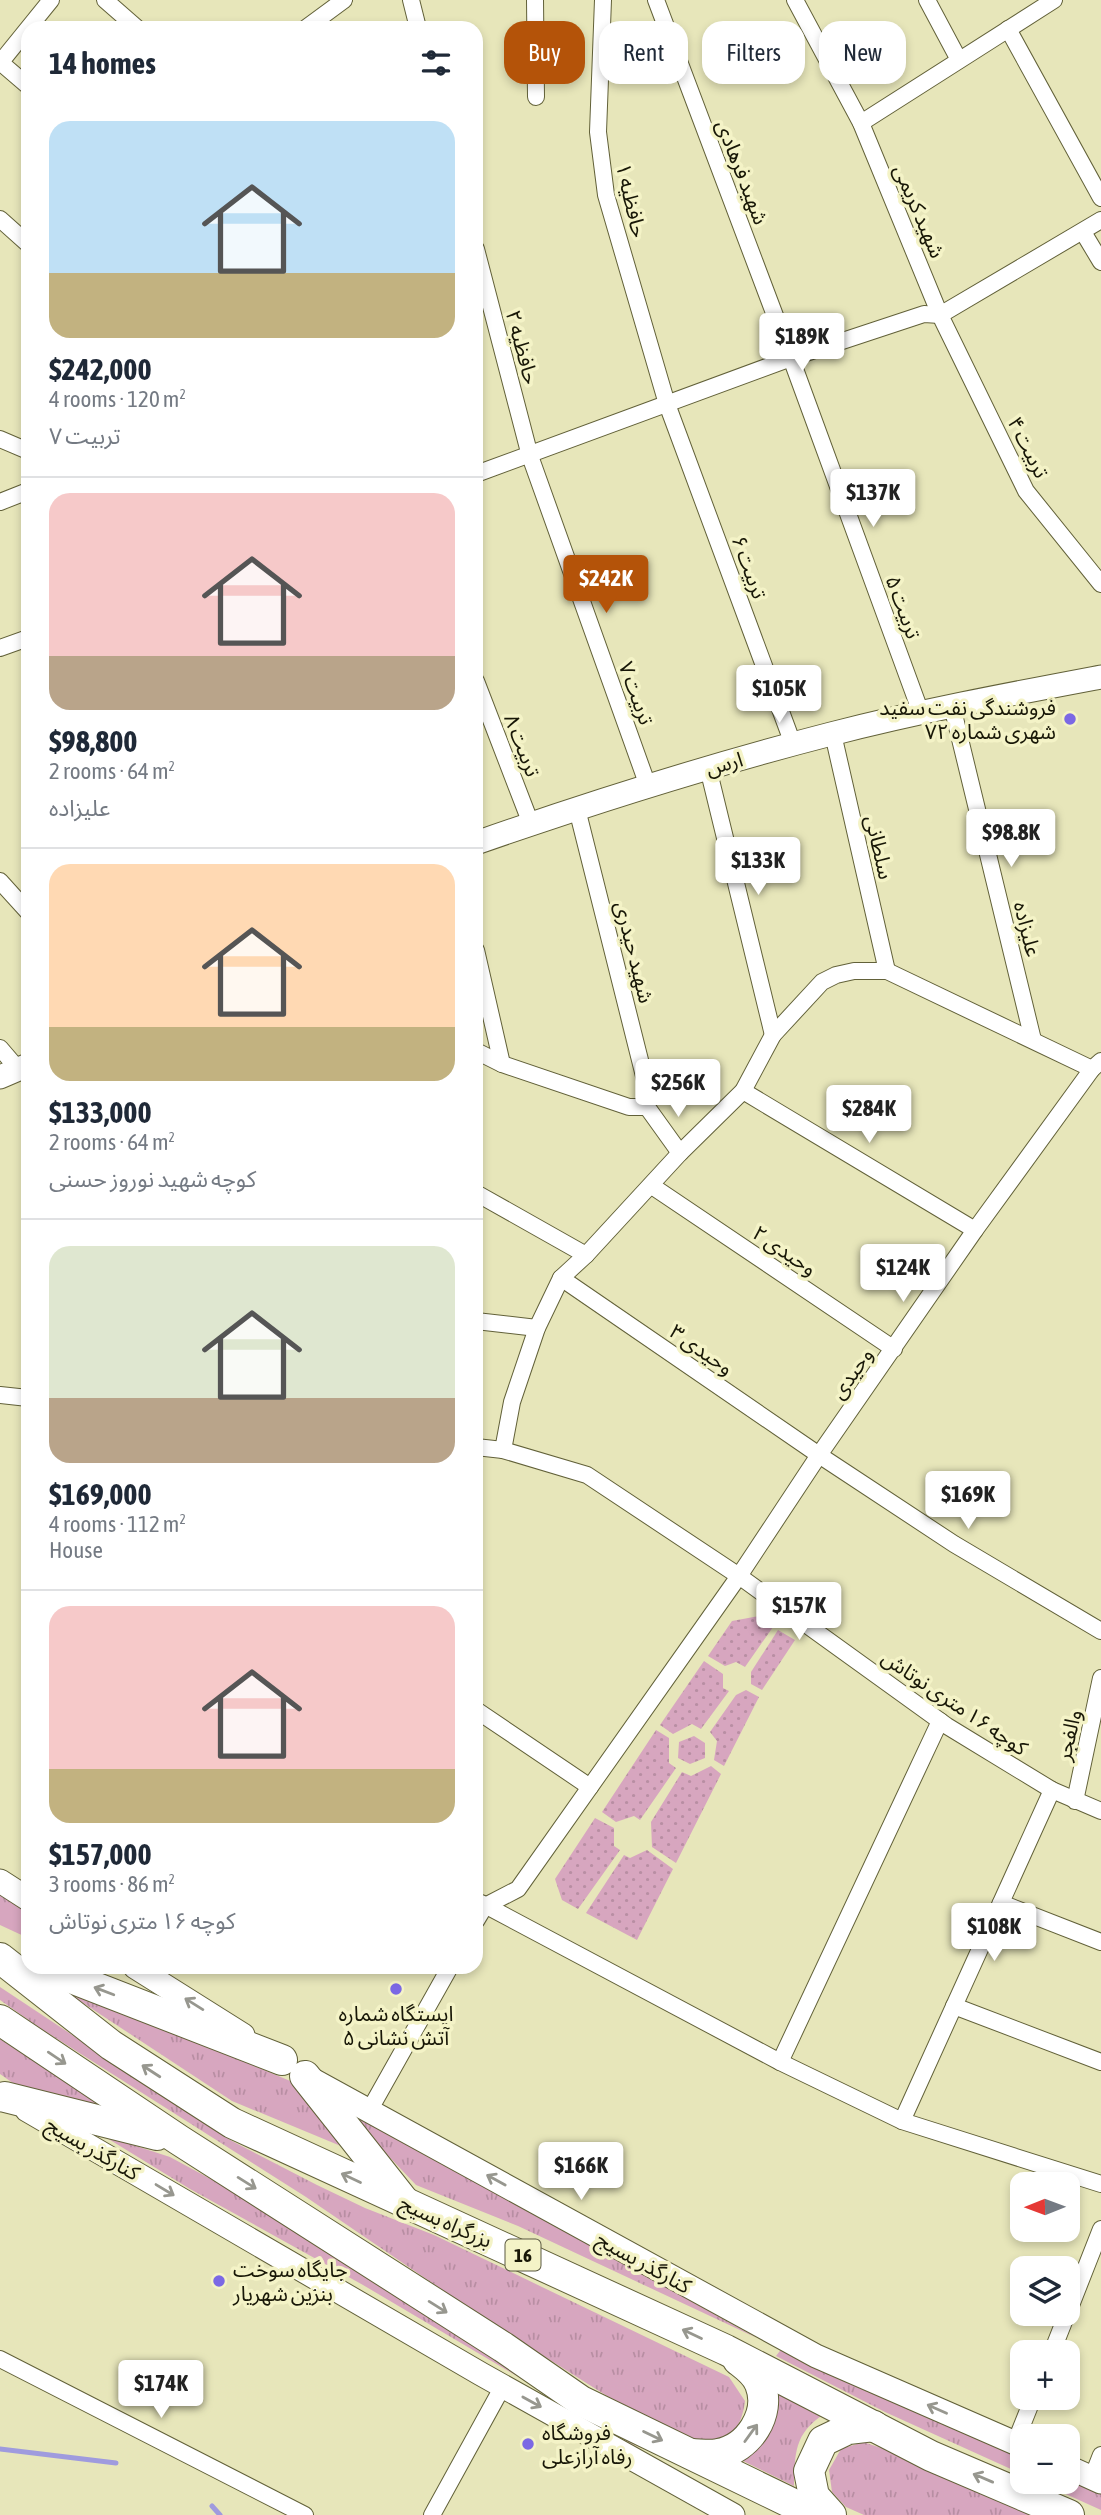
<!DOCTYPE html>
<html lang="en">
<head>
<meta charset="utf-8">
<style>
  :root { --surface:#fff; --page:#f2f2f3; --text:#1f2937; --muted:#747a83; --line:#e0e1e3; --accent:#b45309 }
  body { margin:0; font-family:"Asap Condensed","Noto Sans Arabic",sans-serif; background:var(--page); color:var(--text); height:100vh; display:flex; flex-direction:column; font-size:26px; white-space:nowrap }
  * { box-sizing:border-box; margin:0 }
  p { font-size:23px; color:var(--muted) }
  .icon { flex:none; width:38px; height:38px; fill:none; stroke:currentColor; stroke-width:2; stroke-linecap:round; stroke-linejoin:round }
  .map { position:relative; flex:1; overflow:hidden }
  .side { position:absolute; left:21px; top:21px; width:462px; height:1953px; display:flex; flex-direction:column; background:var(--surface); border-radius:21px; box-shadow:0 4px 10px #0003 }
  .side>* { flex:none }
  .guide { position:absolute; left:504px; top:21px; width:492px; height:63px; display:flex; gap:14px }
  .needle { width:46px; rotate:269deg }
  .controls { position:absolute; left:1010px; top:2172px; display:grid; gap:14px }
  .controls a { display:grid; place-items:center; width:70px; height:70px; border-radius:14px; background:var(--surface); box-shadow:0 4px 10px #0003; font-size:35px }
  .price { position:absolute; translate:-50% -60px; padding:0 16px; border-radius:7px; background:#fff; color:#222; font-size:23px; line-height:46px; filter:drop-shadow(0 2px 4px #0008) }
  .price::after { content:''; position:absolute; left:50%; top:42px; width:21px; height:16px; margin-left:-10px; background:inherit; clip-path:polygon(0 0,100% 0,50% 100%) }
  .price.on { background:var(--accent); color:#fff }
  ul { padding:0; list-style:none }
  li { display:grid; align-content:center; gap:14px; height:371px; padding:0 28px }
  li+li { border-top:2px solid var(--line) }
  li span { display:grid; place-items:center; height:217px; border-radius:21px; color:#555 }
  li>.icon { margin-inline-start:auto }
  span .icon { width:126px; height:126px; fill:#fffc; stroke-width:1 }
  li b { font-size:30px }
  h2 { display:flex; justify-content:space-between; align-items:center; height:84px; padding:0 28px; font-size:30px }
  .tag { padding:0 24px; border-radius:21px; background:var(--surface); box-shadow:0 4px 10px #0003; font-size:24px; line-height:63px }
  .tag.on { background:var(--accent); color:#fff }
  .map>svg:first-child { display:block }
  .grass { fill:url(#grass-tufts) }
  .park { fill:url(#park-dots) }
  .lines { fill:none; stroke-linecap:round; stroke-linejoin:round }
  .stream { stroke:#9f9bde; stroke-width:5 }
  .street-casing { stroke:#626139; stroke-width:18 }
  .secondary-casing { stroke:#626139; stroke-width:25 }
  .highway-casing { stroke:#626139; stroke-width:32 }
  .street { stroke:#fff; stroke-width:16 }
  .secondary { stroke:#fff; stroke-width:23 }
  .highway { stroke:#fff; stroke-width:30 }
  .oneway { stroke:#97978f }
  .poi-dot { fill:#7b68e4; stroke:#f4f3c7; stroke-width:2.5 }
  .labels { text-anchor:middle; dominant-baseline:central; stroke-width:7; stroke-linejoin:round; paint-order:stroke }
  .shield { fill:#f4f3c7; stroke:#5a5941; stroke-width:2 }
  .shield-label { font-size:19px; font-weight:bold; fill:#181707 }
  .street-label { font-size:21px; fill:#181707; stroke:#f4f3c7 }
  .poi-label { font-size:21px; fill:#181707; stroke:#f4f3c7; text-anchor:start }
</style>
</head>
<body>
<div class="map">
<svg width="1101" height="2515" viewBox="0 0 1101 2515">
  <defs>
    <pattern id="grass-tufts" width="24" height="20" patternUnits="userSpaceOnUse" patternTransform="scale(1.75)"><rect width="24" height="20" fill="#d7a6bf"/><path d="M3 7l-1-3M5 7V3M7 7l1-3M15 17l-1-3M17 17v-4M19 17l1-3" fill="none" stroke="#b88ea3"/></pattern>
    <pattern id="park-dots" width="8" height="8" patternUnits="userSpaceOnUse" patternTransform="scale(1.75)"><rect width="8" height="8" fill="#d7a6bf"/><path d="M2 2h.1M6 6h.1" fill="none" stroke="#b88ea3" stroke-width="1.8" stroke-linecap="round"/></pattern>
  </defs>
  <rect width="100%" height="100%" fill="#e7e6ba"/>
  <g class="grass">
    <path d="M0,1893l28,19v26l-28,-13z"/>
    <path d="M42,1976l253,107 53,66 -116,-48z"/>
    <path d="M0,1987l232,154 85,44 48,23 69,27 295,142 16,24c-4,29 -14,38 -43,44l-95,-49 -122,-77 -179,-122 -266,-169 -40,-28z"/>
    <path d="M0,2039l111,72 -81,-16 -30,-21z"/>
    <path d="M339,2104l418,234 -239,-112 -102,-41z"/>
    <path d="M102,2135l68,22 109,59 366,236 -282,-167 -173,-96z"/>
    <path d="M783,2347l239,109v18l-137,-62 -109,-56z"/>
    <path d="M770,2386l54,28c-30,20 -29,39 -30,72l-51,-25 11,-16z"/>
    <path d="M863,2442l52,17 128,56h-179l-18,-8 -14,-15 -3,-22 12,-21z"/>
    <path d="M1068,2477l33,15v18l-62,-28h29z"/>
  </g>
  <g class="park">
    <path d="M759,1616l14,11 -28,40 -9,-5 -11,4 -17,-10 24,-35z"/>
    <path d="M778,1630l17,10 -33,50 -11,-6v-12z"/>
    <path d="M704,1661l19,13v14l6,3 -28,38 -9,-5 -19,10 -13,-9z"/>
    <path d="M746,1690l13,7 -35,69 -10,-6 3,-19 -7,-9 26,-37z"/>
    <path d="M656,1730l13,8v25l7,5 -36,52 -6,-4 -18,6 -14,-10z"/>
    <path d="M694,1736l11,7v15l-15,6 -12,-6 1,-16z"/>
    <path d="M711,1766l10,8 -45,89 -24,-16 -1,-25 31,-50 9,4z"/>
    <path d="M595,1818l19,10v18l6,4 -42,59 -16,-9 -7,-21z"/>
    <path d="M647,1850l26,19 -36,71 -51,-27 38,-58 6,3z"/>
  </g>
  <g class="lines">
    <g class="stream">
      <path d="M0,2449l116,14"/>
      <path d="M212,2506l8,9"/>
    </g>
    <defs>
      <g id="street">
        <path d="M105,0l32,28"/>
        <path d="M411,0l7,28"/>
        <path d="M535,0l1,97"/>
        <path d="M603,0l-5,132 8,63 61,209 126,340"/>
        <path d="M656,0l135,358 130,355"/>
        <path d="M795,0l66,123 79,192 86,176 75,93"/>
        <path d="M927,0l32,60"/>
        <path d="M306,28l38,-28"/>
        <path d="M1008,29l93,169"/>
        <path d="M0,62l28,24"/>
        <path d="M0,63l51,-63"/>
        <path d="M861,123l193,-123"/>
        <path d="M0,219l28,25"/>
        <path d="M1083,232l18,30"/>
        <path d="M476,249l54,207 118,330"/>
        <path d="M0,439l28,12"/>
        <path d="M476,474l315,-116 133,-44 16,1 161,-95"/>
        <path d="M0,502l28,-11"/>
        <path d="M0,648l28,-10"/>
        <path d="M476,681l55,143"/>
        <path d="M952,706l81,334"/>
        <path d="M833,734l54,237"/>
        <path d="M708,768l65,267"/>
        <path d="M577,809l69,275 1,23"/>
        <path d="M0,881l28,31"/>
        <path d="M476,950l26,114"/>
        <path d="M0,1048l18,21"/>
        <path d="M476,1051l26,13 127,43h18"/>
        <path d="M743,1091l232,139"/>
        <path d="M647,1107l33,46"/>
        <path d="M652,1186l242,163"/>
        <path d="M476,1193l110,62"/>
        <path d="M561,1278l258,177 135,89 147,87"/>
        <path d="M476,1321l61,7"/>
        <path d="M0,1395l28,3"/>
        <path d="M476,1447l27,3 9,-48 25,-74 24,-50 25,-23 94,-102 63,-62 30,-56 49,-53 14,-7 18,-4h33l205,98"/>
        <path d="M503,1450l84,25 152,101 208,150 105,64 49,21"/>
        <path d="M476,1710l114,77"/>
        <path d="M1075,1801l26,-123"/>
        <path d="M481,1903l299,159 122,59 199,63"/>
        <path d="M1001,1903l100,39"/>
        <path d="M476,1921l9,-15 33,-17 221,-313 80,-121 156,-225 117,-161 9,-8"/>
        <path d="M954,2006l147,56"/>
        <path d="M780,2062l160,-341"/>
        <path d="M369,2111l81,-144"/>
        <path d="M902,2121l150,-331"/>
        <path d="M1068,2313l33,-84"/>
        <path d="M1052,2352l15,-38"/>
        <path d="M0,2359l305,156"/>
        <path d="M1015,2443l18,-45"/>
        <path d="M1092,2478l9,-23"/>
        <path d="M432,2515l71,-129"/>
      </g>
      <g id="secondary">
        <path d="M476,843c117,-41 235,-78 355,-109 89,-23 180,-40 270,-57"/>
        <path d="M0,1077l28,-12"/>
        <path d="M0,1881l28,18"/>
        <path d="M135,1967l108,68"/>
        <path d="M313,2080l503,276 206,90"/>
        <path d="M27,2110l454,264 252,141"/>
        <path d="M1068,2467l33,15"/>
      </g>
      <g id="highway">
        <path d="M0,1958l111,87 121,78 494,227 205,106 138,59"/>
        <path d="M43,1967l239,93"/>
        <path d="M0,2020l179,120 324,207 78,54 235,114"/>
        <path d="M305,2076l98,124"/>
        <path d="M5,2097l152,38"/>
        <path d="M691,2454c8,0 19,2 27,0 30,-5 54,-40 42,-70 -4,-11 -13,-17 -22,-24"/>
        <path d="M831,2515l-17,-19 -5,-25 14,-30 25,-12 26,-3"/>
      </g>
    </defs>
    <use href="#street" class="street-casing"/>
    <use href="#secondary" class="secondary-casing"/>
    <use href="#highway" class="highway-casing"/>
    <use href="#street" class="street"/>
    <use href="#secondary" class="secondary"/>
    <use href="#highway" class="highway"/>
  </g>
  <defs><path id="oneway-shaft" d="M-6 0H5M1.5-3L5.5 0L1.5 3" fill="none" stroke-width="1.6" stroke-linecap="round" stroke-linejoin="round" transform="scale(1.75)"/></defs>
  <g class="oneway">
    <use href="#oneway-shaft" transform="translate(104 1991) rotate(-159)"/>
    <use href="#oneway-shaft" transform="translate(194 2004) rotate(-148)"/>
    <use href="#oneway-shaft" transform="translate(57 2058) rotate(34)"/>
    <use href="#oneway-shaft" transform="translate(151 2071) rotate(-147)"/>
    <use href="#oneway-shaft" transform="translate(351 2178) rotate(-155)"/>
    <use href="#oneway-shaft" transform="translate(496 2180) rotate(-151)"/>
    <use href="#oneway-shaft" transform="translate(247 2183) rotate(32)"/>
    <use href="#oneway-shaft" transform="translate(165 2190) rotate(31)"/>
    <use href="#oneway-shaft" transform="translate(438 2307) rotate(32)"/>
    <use href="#oneway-shaft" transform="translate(692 2334) rotate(-155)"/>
    <use href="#oneway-shaft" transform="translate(532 2402) rotate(29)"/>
    <use href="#oneway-shaft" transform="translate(937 2409) rotate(-156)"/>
    <use href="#oneway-shaft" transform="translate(751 2433) rotate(-54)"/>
    <use href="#oneway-shaft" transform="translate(653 2436) rotate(26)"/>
    <use href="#oneway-shaft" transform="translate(983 2478) rotate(-157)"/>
  </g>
  <g class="poi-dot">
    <circle cx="1070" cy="719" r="7"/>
    <circle cx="396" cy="1989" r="7"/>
    <circle cx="219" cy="2281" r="7"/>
    <circle cx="528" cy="2444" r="7"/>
  </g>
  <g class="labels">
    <rect class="shield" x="505.5" y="2239.5" width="35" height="31" rx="5"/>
    <g class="shield-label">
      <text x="523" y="2255">16</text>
    </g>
    <g class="street-label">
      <text transform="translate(743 172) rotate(69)">شهید فرهادی</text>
      <text transform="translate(632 200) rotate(77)">حافظیه ۱</text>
      <text transform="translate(920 211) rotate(67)">شهید کریمی</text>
      <text transform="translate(523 347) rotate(75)">حافظیه ۲</text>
      <text transform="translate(1029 447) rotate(63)">تربیت ۴</text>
      <text transform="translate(750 567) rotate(70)">تربیت ۶</text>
      <text transform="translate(904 607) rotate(70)">تربیت ۵</text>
      <text transform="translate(637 693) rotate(70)">تربیت ۷</text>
      <text transform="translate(523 745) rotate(69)">تربیت ۸</text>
      <text transform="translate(724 763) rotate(-16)">ارس</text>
      <text transform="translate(880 847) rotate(77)">سلطانی</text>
      <text transform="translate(1028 929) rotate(76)">علیزاده</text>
      <text transform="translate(635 952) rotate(76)">شهید حیدری</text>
      <text transform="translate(785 1250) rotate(34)">وحیدی ۲</text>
      <text transform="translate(702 1349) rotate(35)">وحیدی ۳</text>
      <text transform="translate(851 1373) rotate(-55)">وحیدی</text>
      <text transform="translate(955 1702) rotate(34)">کوچه ۱۶ متری نوتاش</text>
      <text transform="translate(1068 1735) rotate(-77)">والفجر</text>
      <text transform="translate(93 2148) rotate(30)">کنارگذر بسیج</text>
      <text transform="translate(446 2221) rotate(24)">بزرگراه بسیج</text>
      <text transform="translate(644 2262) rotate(29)">کنارگذر بسیج</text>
    </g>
    <g class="poi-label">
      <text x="1056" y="707" text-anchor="end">فروشندگی نفت سفید<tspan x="1056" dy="24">شهری شماره ۷۲</tspan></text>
      <text x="396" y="2013" text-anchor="middle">ایستگاه شماره<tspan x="396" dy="24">۵ آتش نشانی</tspan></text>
      <text x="233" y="2269">جایگاه سوخت<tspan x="233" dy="24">بنزین شهریار</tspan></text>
      <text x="542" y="2432">فروشگاه<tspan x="542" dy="24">رفاه آرازعلی</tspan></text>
    </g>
  </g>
</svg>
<div class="controls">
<a><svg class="needle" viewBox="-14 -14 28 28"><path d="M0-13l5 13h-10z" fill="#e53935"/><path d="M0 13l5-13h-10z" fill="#747a83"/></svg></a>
<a><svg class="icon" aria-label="layers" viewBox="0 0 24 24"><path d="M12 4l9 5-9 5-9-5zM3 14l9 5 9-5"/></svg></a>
<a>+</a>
<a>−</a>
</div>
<b class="price" style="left:802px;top:373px">$189K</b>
<b class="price" style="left:873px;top:529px">$137K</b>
<b class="price on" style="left:606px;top:615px">$242K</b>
<b class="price" style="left:779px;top:725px">$105K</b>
<b class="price" style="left:1011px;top:869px">$98.8K</b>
<b class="price" style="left:758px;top:897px">$133K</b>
<b class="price" style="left:678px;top:1119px">$256K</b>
<b class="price" style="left:869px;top:1145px">$284K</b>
<b class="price" style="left:903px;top:1304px">$124K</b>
<b class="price" style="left:968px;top:1531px">$169K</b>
<b class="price" style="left:799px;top:1642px">$157K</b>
<b class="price" style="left:994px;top:1963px">$108K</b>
<b class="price" style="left:581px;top:2202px">$166K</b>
<b class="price" style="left:161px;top:2420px">$174K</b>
<div class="guide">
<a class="tag on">Buy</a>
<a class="tag">Rent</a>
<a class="tag">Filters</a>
<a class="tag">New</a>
</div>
<section class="side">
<h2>14 homes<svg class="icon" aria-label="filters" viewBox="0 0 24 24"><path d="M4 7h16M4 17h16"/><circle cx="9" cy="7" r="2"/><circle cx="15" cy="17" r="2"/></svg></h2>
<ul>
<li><span style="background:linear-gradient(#bfe0f5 70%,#c2b280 0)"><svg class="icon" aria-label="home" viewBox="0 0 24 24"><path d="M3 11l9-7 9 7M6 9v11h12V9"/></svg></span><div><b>$242,000</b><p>4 rooms · 120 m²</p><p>تربیت ۷</p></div></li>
<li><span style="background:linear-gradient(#f6c9c9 75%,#b9a48a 0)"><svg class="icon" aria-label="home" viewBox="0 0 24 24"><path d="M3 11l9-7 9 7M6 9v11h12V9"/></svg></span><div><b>$98,800</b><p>2 rooms · 64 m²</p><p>علیزاده</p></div></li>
<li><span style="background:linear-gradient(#ffd9b3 75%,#c2b280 0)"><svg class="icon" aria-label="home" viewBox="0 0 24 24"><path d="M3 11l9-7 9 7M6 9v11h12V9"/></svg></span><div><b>$133,000</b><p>2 rooms · 64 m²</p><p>کوچه شهید نوروز حسنی</p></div></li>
<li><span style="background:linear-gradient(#dfe7d0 70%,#b9a48a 0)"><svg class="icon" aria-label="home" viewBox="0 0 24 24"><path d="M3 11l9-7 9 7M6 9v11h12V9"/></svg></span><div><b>$169,000</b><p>4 rooms · 112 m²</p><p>House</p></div></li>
<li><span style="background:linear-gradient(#f6c9c9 75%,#c2b280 0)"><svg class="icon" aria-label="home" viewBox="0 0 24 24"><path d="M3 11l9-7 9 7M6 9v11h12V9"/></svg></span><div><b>$157,000</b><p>3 rooms · 86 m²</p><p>کوچه ۱۶ متری نوتاش</p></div></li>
</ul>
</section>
</div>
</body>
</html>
